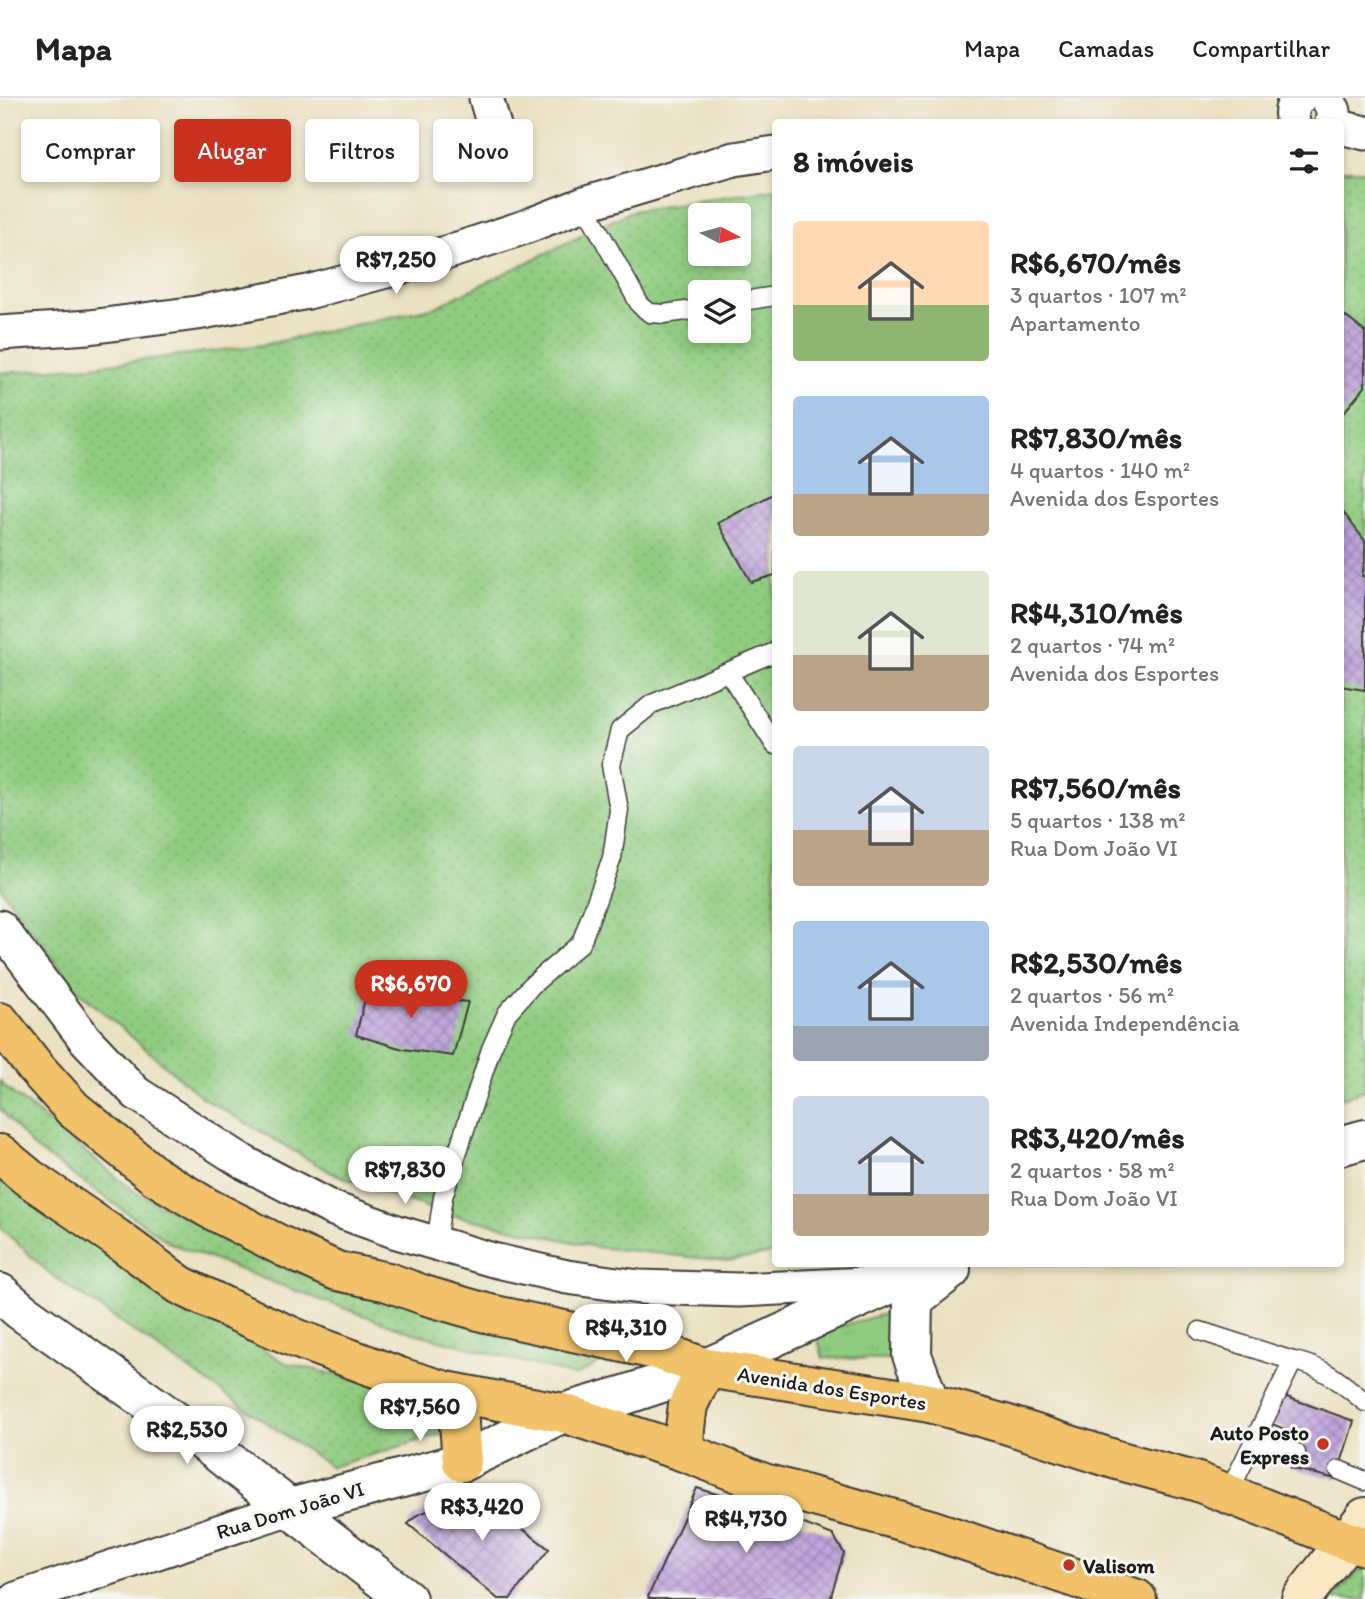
<!DOCTYPE html>
<html lang="pt">
<head>
<meta charset="utf-8">
<style>
  :root { --surface:#fff; --page:#f2f2f2; --text:#222; --muted:#767676; --line:#e0e0e0; --accent:#c8321e }
  body { margin:0; font-family:Itim,sans-serif; background:var(--page); color:var(--text); height:100vh; display:flex; flex-direction:column; font-size:26px; white-space:nowrap }
  * { box-sizing:border-box; margin:0 }
  p { font-size:23px; color:var(--muted) }
  .icon { flex:none; width:38px; height:38px; fill:none; stroke:currentColor; stroke-width:2; stroke-linecap:round; stroke-linejoin:round }
  .map { position:relative; flex:1; overflow:hidden }
  .drawer { position:absolute; left:772px; top:21px; width:572px; height:1148px; display:flex; flex-direction:column; background:var(--surface); border-radius:7px; box-shadow:0 4px 10px #0003 }
  .drawer>* { flex:none }
  .banner { position:absolute; left:21px; top:21px; width:646px; height:63px; display:flex; gap:14px }
  .needle { width:46px; rotate:96deg }
  .tools { position:absolute; left:688px; top:105px; display:grid; gap:14px }
  .tools a { display:grid; place-items:center; width:63px; height:63px; border-radius:7px; background:var(--surface); box-shadow:0 4px 10px #0003; font-size:35px }
  .price { position:absolute; translate:-50% -60px; padding:0 16px; border-radius:24px; background:#fff; color:#222; font-size:23px; line-height:46px; filter:drop-shadow(0 2px 4px #0008) }
  .price::after { content:''; position:absolute; left:50%; top:42px; width:21px; height:16px; margin-left:-10px; background:inherit; clip-path:polygon(0 0,100% 0,50% 100%) }
  .price.on { background:var(--accent); color:#fff }
  ul { padding:0; list-style:none }
  li { display:flex; align-items:center; gap:21px; height:175px; padding:0 21px }
  li span { display:grid; place-items:center; flex:none; width:196px; height:140px; border-radius:7px; color:#555 }
  li>.icon { margin-inline-start:auto }
  span .icon { width:84px; height:84px; fill:#fffc; stroke-width:1 }
  li b { font-size:30px }
  h2 { display:flex; justify-content:space-between; align-items:center; height:84px; padding:0 21px; font-size:30px }
  .pill { padding:0 24px; border-radius:7px; background:var(--surface); box-shadow:0 4px 10px #0003; font-size:24px; line-height:63px }
  .pill.on { background:var(--accent); color:#fff }
  header { display:flex; align-items:center; gap:42px; box-sizing:border-box; height:98px; padding:0 35px; background:var(--surface); border-bottom:2px solid var(--line) }
  header strong { font-size:33px }
  nav { display:flex; gap:38px; margin-inline-start:auto; font-size:24px }
  .map>svg:first-child { display:block }
  .grass { fill:url(#grass-tufts); stroke:#56744e; stroke-width:2 }
  .park { fill:url(#park-dots); stroke:#56744e; stroke-width:2; fill-rule:evenodd }
  .building { fill:url(#building-cross-hatch) }
  .lines { fill:none; stroke-linecap:round; stroke-linejoin:round }
  .service-casing { stroke:#3b3a35; stroke-width:21 }
  .minor-casing { stroke:#3b3a35; stroke-width:37 }
  .tertiary-casing { stroke:#3b3a35; stroke-width:42 }
  .secondary-casing { stroke:#3b3a35; stroke-width:42 }
  .primary-casing { stroke:#3b3a35; stroke-width:42 }
  .service { stroke:#fff; stroke-width:18 }
  .minor { stroke:#fff; stroke-width:33 }
  .tertiary { stroke:#fff; stroke-width:38 }
  .secondary { stroke:#fae7c3; stroke-width:38 }
  .primary { stroke:#f2c26a; stroke-width:38 }
  .poi-dot { fill:#c8321e; stroke:#f6f6f2; stroke-width:2.5 }
  .labels { text-anchor:middle; dominant-baseline:central; stroke-width:6; stroke-linejoin:round; paint-order:stroke }
  .street-label { font-size:21px; fill:#1c1c1c; stroke:#f6f6f2 }
  .poi-label { font-size:21px; font-weight:bold; fill:#1c1c1c; stroke:#f6f6f2; text-anchor:end }
</style>
</head>
<body>
<header>
<strong>Mapa</strong>
<nav><a>Mapa</a><a>Camadas</a><a>Compartilhar</a></nav>
</header>
<div class="map">
<svg width="1365" height="1501" viewBox="0 0 1365 1501">
  <defs>
    <pattern id="grass-tufts" width="24" height="20" patternUnits="userSpaceOnUse" patternTransform="scale(1.75)"><rect width="24" height="20" fill="#90cc80"/><path d="M3 7l-1-3M5 7V3M7 7l1-3M15 17l-1-3M17 17v-4M19 17l1-3" fill="none" stroke="#7caf6e"/></pattern>
    <pattern id="park-dots" width="8" height="8" patternUnits="userSpaceOnUse" patternTransform="scale(1.75)"><rect width="8" height="8" fill="#90cc80"/><path d="M2 2h.1M6 6h.1" fill="none" stroke="#7caf6e" stroke-width="1.8" stroke-linecap="round"/></pattern>
    <pattern id="building-cross-hatch" width="8" height="8" patternUnits="userSpaceOnUse" patternTransform="scale(1.75)"><rect width="8" height="8" fill="#bfa3db"/><path d="M0 0l8 8M0 8l8-8" fill="none" stroke="#9a84b1"/></pattern>
  </defs>
  <rect width="100%" height="100%" fill="#f6f6f2"/>
  <filter id="ink" filterUnits="userSpaceOnUse"><feTurbulence type="fractalNoise" baseFrequency=".0143" numOctaves="2"/><feDisplacementMap in="SourceGraphic" scale="14" xChannelSelector="R" yChannelSelector="G"/><feConvolveMatrix kernelMatrix="1 2 1 2 8 2 1 2 1" color-interpolation-filters="sRGB"/></filter>
  <filter id="wash" filterUnits="userSpaceOnUse"><feTurbulence type="fractalNoise" baseFrequency=".00686" numOctaves="4" result="noise"/><feDisplacementMap in="SourceGraphic" scale="28" xChannelSelector="R" yChannelSelector="G"/><feGaussianBlur stdDeviation="1.57" result="paint"/><feColorMatrix in="noise" values="0 0 0 0 0 0 0 0 0 0 0 0 0 0 0 0 0 1.4 0 .05"/><feComposite in="paint" operator="in"/></filter>
  <g filter="url(#wash)">
    <rect width="100%" height="100%" fill="#eae1c0"/>
    <path class="grass" d="M891,1214l3,47 -71,-1 -7,-25z"/>
    <g class="park">
      <path d="M1340,72h25v920l-24,8z"/>
      <path d="M775,91v1064l-48,8 -131,-14 -157,-35 -107,-39 -129,-75 -127,-109 -76,-102v-514l92,-7 171,-21 173,-38 196,-96zM700,117h38v39h-38zM700,194h38v39h-38z"/>
      <path d="M0,983l5,6 130,105 156,78 323,86 -39,20 -165,-44 -122,-44 -116,-44 -139,-97 -33,-38z"/>
      <path d="M0,1074l188,133 98,58 150,35 9,35 -114,34 -282,-194 -49,-46z"/>
      <path d="M1363,1469l2,1v31h-34z"/>
    </g>
    <g id="blocks">
      <g class="building">
        <path d="M1340,214l25,20v55l-25,30z"/>
        <path d="M773,396l2,5v76l-24,7 -33,-59z"/>
        <path d="M1340,410l25,33v20l-3,15h3v114l-25,-4z"/>
        <path d="M370,881l47,18 51,5 -15,54 -50,-7 -47,-14z"/>
        <path d="M1284,1298l70,25 -18,58 -45,-11 10,-32 -29,-12z"/>
        <path d="M697,1390l70,22 66,25 11,18 -14,46h-180l-2,-2z"/>
        <path d="M475,1394l74,57 -39,50h-12l-90,-75 9,-9z"/>
      </g>
    </g>
  </g>
  <g filter="url(#ink)">
    <use href="#blocks" fill-opacity="0" stroke="#3b3a35" stroke-width="2"/>
    <g class="lines">
      <defs>
        <g id="service">
          <path d="M584,106l56,101 10,8 14,1 36,-5"/>
          <path d="M738,204l37,-6"/>
          <path d="M728,574l47,73"/>
          <path d="M436,1145l7,-46 48,-148 16,-36 25,-28 49,-42 31,-85 7,-48 -8,-45 9,-35 32,-26 123,-52"/>
          <path d="M1200,1233l93,30c30,5 49,22 72,41"/>
          <path d="M1256,1340l40,15"/>
          <path d="M1339,1372l26,11"/>
          <path d="M1228,1396l65,-133"/>
        </g>
        <g id="minor">
          <path d="M486,0l16,56"/>
          <path d="M1327,0l7,13 -2,11"/>
          <path d="M1293,24c-3,-9 -1,-17 6,-24"/>
          <path d="M1340,29l25,6"/>
          <path d="M0,235l89,-6 108,-14 111,-21 104,-28 113,-37 59,-23 150,-45 41,-6"/>
          <path d="M0,829l85,112 51,54 109,70 86,45 66,24 96,28 74,17 72,10 100,3 148,-7"/>
          <path d="M16,1501l274,-91"/>
        </g>
        <g id="tertiary">
          <path d="M1340,1048l25,-7"/>
          <path d="M0,1195l21,18 174,124 212,164"/>
          <path d="M930,1305l-18,-48 1,-55 38,-30"/>
          <path d="M290,1410l172,-46 101,-49 62,-18 81,-27 187,-85 58,-19"/>
        </g>
        <path id="secondary" d="M1301,1501l64,-82"/>
        <g id="primary">
          <path d="M0,924l36,46 37,41 82,67 53,32 78,40 51,23 51,11 39,14 59,17 174,38 46,17 224,35 75,21 112,36 81,22 149,59 18,5"/>
          <path d="M0,1056l29,24 86,59 65,48 54,26 64,28 102,38 46,14 117,22 121,39 80,31 166,46 207,70"/>
          <path d="M446,1293l12,19 4,52"/>
          <path d="M684,1354l1,-24 3,-23 18,-37"/>
        </g>
      </defs>
      <use href="#service" class="service-casing"/>
      <use href="#minor" class="minor-casing"/>
      <use href="#tertiary" class="tertiary-casing"/>
      <use href="#secondary" class="secondary-casing"/>
      <use href="#primary" class="primary-casing"/>
      <use href="#service" class="service"/>
      <use href="#minor" class="minor"/>
      <use href="#tertiary" class="tertiary"/>
      <use href="#secondary" class="secondary"/>
      <use href="#primary" class="primary"/>
    </g>
  </g>
  <g class="poi-dot">
    <circle cx="1323" cy="1346" r="7"/>
    <circle cx="1069" cy="1467" r="7"/>
  </g>
  <g class="labels">
    <g class="street-label">
      <text transform="translate(832 1290) rotate(9)">Avenida dos Esportes</text>
      <text transform="translate(290 1412) rotate(-17)">Rua Dom João VI</text>
    </g>
    <g class="poi-label">
      <text x="1309" y="1334">Auto Posto<tspan x="1309" dy="24">Express</tspan></text>
      <text x="1083" y="1467" text-anchor="start">Valisom</text>
    </g>
  </g>
</svg>
<div class="tools">
<a><svg class="needle" viewBox="-14 -14 28 28"><path d="M0-13l5 13h-10z" fill="#e53935"/><path d="M0 13l5-13h-10z" fill="#767676"/></svg></a>
<a><svg class="icon" aria-label="layers" viewBox="0 0 24 24"><path d="M12 4l9 5-9 5-9-5zM3 14l9 5 9-5"/></svg></a>
</div>
<b class="price" style="left:396px;top:198px">R$7,250</b>
<b class="price on" style="left:411px;top:922px">R$6,670</b>
<b class="price" style="left:405px;top:1108px">R$7,830</b>
<b class="price" style="left:626px;top:1266px">R$4,310</b>
<b class="price" style="left:420px;top:1345px">R$7,560</b>
<b class="price" style="left:187px;top:1368px">R$2,530</b>
<b class="price" style="left:482px;top:1445px">R$3,420</b>
<b class="price" style="left:746px;top:1457px">R$4,730</b>
<div class="banner">
<a class="pill">Comprar</a>
<a class="pill on">Alugar</a>
<a class="pill">Filtros</a>
<a class="pill">Novo</a>
</div>
<section class="drawer">
<h2>8 imóveis<svg class="icon" aria-label="filters" viewBox="0 0 24 24"><path d="M4 7h16M4 17h16"/><circle cx="9" cy="7" r="2"/><circle cx="15" cy="17" r="2"/></svg></h2>
<ul>
<li><span style="background:linear-gradient(#ffd9b3 60%,#8fb573 0)"><svg class="icon" aria-label="home" viewBox="0 0 24 24"><path d="M3 11l9-7 9 7M6 9v11h12V9"/></svg></span><div><b>R$6,670/mês</b><p>3 quartos · 107 m²</p><p>Apartamento</p></div></li>
<li><span style="background:linear-gradient(#a9c7e8 70%,#b9a48a 0)"><svg class="icon" aria-label="home" viewBox="0 0 24 24"><path d="M3 11l9-7 9 7M6 9v11h12V9"/></svg></span><div><b>R$7,830/mês</b><p>4 quartos · 140 m²</p><p>Avenida dos Esportes</p></div></li>
<li><span style="background:linear-gradient(#dfe7d0 60%,#b9a48a 0)"><svg class="icon" aria-label="home" viewBox="0 0 24 24"><path d="M3 11l9-7 9 7M6 9v11h12V9"/></svg></span><div><b>R$4,310/mês</b><p>2 quartos · 74 m²</p><p>Avenida dos Esportes</p></div></li>
<li><span style="background:linear-gradient(#c9d6e8 60%,#b9a48a 0)"><svg class="icon" aria-label="home" viewBox="0 0 24 24"><path d="M3 11l9-7 9 7M6 9v11h12V9"/></svg></span><div><b>R$7,560/mês</b><p>5 quartos · 138 m²</p><p>Rua Dom João VI</p></div></li>
<li><span style="background:linear-gradient(#a9c7e8 75%,#9aa5b1 0)"><svg class="icon" aria-label="home" viewBox="0 0 24 24"><path d="M3 11l9-7 9 7M6 9v11h12V9"/></svg></span><div><b>R$2,530/mês</b><p>2 quartos · 56 m²</p><p>Avenida Independência</p></div></li>
<li><span style="background:linear-gradient(#c9d6e8 70%,#b9a48a 0)"><svg class="icon" aria-label="home" viewBox="0 0 24 24"><path d="M3 11l9-7 9 7M6 9v11h12V9"/></svg></span><div><b>R$3,420/mês</b><p>2 quartos · 58 m²</p><p>Rua Dom João VI</p></div></li>
</ul>
</section>
</div>
</body>
</html>
